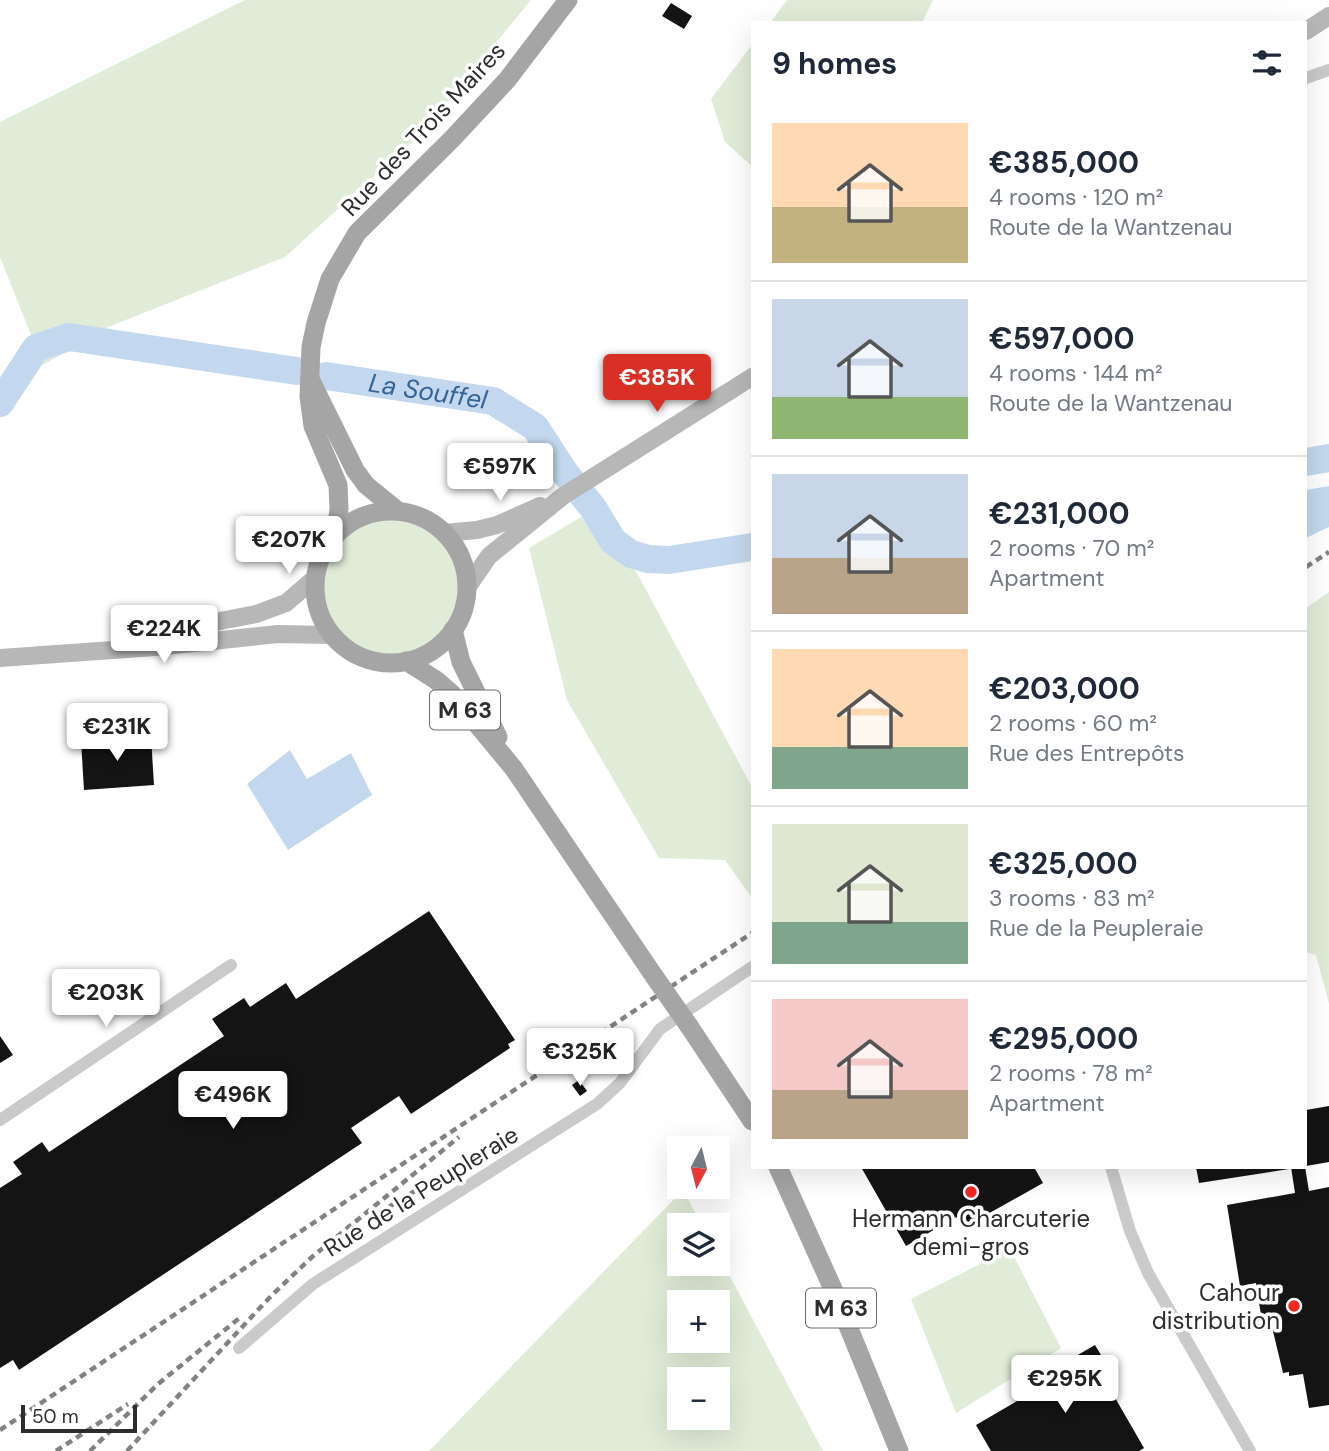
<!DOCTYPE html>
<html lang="en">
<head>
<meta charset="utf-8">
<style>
  :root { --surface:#fff; --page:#f6f6f7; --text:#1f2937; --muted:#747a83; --line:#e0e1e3; --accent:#d93025 }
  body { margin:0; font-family:"DM Sans",sans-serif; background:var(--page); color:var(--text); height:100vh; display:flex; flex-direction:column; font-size:26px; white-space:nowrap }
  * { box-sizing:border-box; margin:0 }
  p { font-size:23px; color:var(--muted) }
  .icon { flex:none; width:38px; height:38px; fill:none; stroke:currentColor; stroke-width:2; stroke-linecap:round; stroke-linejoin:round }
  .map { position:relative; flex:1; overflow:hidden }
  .details { position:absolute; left:751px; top:21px; width:556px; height:1148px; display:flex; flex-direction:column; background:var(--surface); border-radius:0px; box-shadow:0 7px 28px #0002 }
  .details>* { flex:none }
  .needle { width:46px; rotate:187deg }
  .tools { position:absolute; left:667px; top:1136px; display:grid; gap:14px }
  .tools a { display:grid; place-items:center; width:63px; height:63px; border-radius:0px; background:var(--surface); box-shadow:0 7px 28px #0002; font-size:35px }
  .scale { position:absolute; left:21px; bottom:18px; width:116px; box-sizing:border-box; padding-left:7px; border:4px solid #2d2d2d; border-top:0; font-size:19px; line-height:24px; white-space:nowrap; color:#2d2d2d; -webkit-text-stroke:5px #fff; paint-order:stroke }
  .price { position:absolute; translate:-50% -60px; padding:0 16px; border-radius:7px; background:#fff; color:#222; font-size:23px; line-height:46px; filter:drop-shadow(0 2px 4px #0008) }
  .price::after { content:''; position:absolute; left:50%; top:42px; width:21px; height:16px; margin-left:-10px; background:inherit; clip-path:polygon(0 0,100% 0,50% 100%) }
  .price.active { background:var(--accent); color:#fff }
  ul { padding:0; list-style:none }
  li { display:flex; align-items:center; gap:21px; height:175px; padding:0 21px }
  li+li { border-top:2px solid var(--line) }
  li span { display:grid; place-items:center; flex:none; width:196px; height:140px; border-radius:0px; color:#555 }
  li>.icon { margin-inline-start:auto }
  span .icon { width:84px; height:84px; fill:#fffc; stroke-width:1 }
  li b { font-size:30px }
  h2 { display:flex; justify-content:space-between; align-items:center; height:84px; padding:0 21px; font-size:30px }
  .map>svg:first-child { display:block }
  .green { fill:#e0ecd8; fill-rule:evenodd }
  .water { fill:#c3d8ee }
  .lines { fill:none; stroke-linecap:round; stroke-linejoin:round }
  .river { stroke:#c3d8ee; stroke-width:28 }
  .building { fill:#141414 }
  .street { stroke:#cacaca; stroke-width:12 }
  .secondary { stroke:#b7b7b7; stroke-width:18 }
  .primary { stroke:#a5a5a5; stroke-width:19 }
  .rail { stroke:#828282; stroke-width:4.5; stroke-dasharray:7 5; stroke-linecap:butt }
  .primary-bridge { stroke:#a5a5a5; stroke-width:19 }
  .poi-dot { fill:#f3281f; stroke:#fff; stroke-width:2.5 }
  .labels { text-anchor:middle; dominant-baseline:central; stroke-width:7; stroke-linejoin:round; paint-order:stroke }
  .shield { fill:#fff; stroke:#6c6c6c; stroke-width:2 }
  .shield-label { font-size:23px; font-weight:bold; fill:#2d2d2d }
  .street-label { font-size:24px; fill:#2d2d2d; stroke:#fff }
  .poi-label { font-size:24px; fill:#2d2d2d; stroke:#fff }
  .water-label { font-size:26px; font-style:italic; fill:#356494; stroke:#fff }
</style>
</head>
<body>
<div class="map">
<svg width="1329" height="1451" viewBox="0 0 1329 1451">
  <rect width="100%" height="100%" fill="#fff"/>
  <g class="green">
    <path d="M245,0h286l-110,134 -136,123 -177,70 -65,38 -43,-108v-135z"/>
    <path d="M787,0h146l-11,23h-152z"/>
    <path d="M752,45v121l-27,-24 -14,-43z"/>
    <path d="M586,514l51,59 115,214v111l-27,-38 -66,-2 -92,-158 -38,-152z"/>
    <circle cx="391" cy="587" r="68"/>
    <path d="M1329,592v412l-13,-49 -10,-3v-344z"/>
    <path d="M683,1190l19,35h-23v39h39v-10l105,197h-394zM718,1302v38h-39v-38zM718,1379v39h-39v-39z"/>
    <path d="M1010,1249l51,99 -105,65 -45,-114z"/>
  </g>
  <g class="water">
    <path d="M1329,486v41l-23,11v-48z"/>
    <path d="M290,750l17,29 44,-26 21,42 -84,55 -41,-66z"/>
  </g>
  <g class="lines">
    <g class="river">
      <path id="s1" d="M326,376l167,25 42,26 30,46 28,35 20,33 18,13 17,5 21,1 83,-13"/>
      <path d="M0,403l36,-55 33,-11 228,34"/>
      <path d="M1306,462l23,-4"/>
    </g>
  </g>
  <g class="building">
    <path d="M671,3l21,13 -8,13 -22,-13z"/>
    <path d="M151,736l3,49 -70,5 -3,-49z"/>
    <path d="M429,911l86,129 -7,4 2,4 -99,66 -12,-18 -48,32 11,15 -343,227 -6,-10 -13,8v-180l22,-14 -9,-12 29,-20 7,10 175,-116 -12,-17 32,-21 6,9 36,-24 10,16z"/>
    <path d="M0,1036l13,19 -13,8z"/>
    <path d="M579,1080l8,11 -7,5 -8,-11z"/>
    <path d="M1329,1106v56l-23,4v-56z"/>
    <path d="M861,1167h173l9,16 -80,45 -7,-11 -50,29z"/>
    <path d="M1196,1167h93v2l-90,14z"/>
    <path d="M1291,1167h14l4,24 20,-4v218l-20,3 -6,-34 -14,2v-4l-6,1 -11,-46 -9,1 -7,-45 -16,3 -13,-81 68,-12z"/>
    <path d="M1095,1345l12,20 -8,5 45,78 -5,3h-148l-15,-26 93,-54 -5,-8z"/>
  </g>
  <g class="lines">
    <g class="street">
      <path d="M1306,78l23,-8"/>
      <path d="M0,1120l231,-155"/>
      <path d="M1111,1167l19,64 18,42 102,178"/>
      <path d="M239,1348l74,-64 284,-180 23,-21 40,-54 92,-62"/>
    </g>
    <g class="secondary">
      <path d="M1306,31l23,-15"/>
      <path d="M444,533l33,-3 20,-5 43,-19"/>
      <path d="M467,588l22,-32 74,-60 189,-119"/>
      <path d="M127,639l129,-25 30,-11 29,-25"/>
      <path d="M0,658l155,-11 123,-13 54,1"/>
    </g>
    <g class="primary">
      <path d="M311,381l44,89 11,15 32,26"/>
      <circle cx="391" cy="587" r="76"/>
      <path d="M336,534l3,-25 -1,-24 -25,-59 -4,-29 2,-50 5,-24 14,-44 27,-46 95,-94 55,-59 61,-80"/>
      <path d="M453,630l8,32 37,75"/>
      <path d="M406,661l30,19 16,14 62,75 140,207"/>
      <path d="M689,1026l63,95"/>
      <path d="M778,1167l55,122 66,162"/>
    </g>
    <g class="rail">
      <path d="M1306,567l23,-15"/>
      <path d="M379,1213l117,-72"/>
      <path d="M0,1430l752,-497"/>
      <path d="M56,1451l72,-47"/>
      <path d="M90,1451l68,-67 84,-68"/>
      <path d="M127,1451l144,-155 41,-39 147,-120"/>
    </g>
    <path class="primary-bridge" d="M654,976l35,50"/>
  </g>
  <g class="poi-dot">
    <circle cx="971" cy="1192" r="7"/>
    <circle cx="1294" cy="1306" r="7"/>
  </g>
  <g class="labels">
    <g class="shield">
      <rect x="430" y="690.5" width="70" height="39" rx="5"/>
      <rect x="806" y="1288.5" width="70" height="39" rx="5"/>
    </g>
    <g class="shield-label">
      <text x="465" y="710">M 63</text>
      <text x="841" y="1308">M 63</text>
    </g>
    <g class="street-label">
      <text transform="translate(423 129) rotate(-47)">Rue des Trois Maires</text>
      <text transform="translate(421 1191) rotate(-32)">Rue de la Peupleraie</text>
    </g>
    <g class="poi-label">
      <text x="971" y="1218">Hermann Charcuterie<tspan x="971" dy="28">demi-gros</tspan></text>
      <text x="1280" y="1292" text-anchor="end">Cahour<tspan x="1280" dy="28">distribution</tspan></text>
    </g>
    <g class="water-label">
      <text stroke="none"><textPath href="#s1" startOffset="103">La Souffel</textPath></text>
    </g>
  </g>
</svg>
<div class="tools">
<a><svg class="needle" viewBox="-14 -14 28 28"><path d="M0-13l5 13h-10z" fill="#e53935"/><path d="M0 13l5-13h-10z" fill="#747a83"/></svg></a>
<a><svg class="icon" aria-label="layers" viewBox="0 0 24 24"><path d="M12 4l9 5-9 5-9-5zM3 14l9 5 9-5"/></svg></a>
<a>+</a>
<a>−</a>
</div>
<div class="scale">50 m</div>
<b class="price active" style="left:657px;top:414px">€385K</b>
<b class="price" style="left:500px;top:503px">€597K</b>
<b class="price" style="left:289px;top:576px">€207K</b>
<b class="price" style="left:164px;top:665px">€224K</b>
<b class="price" style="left:117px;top:763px">€231K</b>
<b class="price" style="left:106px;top:1029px">€203K</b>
<b class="price" style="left:580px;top:1088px">€325K</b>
<b class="price" style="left:233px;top:1131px">€496K</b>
<b class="price" style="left:1065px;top:1415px">€295K</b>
<section class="details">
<h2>9 homes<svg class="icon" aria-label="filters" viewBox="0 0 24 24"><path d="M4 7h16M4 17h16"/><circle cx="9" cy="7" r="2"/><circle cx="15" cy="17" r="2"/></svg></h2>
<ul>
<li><span style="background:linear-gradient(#ffd9b3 60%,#c2b280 0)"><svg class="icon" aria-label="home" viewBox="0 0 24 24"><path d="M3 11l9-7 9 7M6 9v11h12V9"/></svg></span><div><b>€385,000</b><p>4 rooms · 120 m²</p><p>Route de la Wantzenau</p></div></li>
<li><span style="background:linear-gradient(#c9d6e8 70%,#8fb573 0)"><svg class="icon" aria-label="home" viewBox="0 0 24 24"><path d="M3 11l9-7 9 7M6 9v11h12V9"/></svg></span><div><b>€597,000</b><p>4 rooms · 144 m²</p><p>Route de la Wantzenau</p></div></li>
<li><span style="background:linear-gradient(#c9d6e8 60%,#b9a48a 0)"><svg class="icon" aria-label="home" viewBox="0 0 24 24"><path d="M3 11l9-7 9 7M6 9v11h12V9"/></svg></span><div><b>€231,000</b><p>2 rooms · 70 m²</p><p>Apartment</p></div></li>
<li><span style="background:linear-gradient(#ffd9b3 70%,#7fa58c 0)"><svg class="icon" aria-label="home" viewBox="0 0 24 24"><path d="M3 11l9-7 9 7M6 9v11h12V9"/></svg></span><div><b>€203,000</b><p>2 rooms · 60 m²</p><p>Rue des Entrepôts</p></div></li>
<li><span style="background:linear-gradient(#dfe7d0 70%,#7fa58c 0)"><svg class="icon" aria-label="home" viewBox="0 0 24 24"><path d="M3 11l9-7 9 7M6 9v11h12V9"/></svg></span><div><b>€325,000</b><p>3 rooms · 83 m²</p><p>Rue de la Peupleraie</p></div></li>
<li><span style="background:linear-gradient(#f6c9c9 65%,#b9a48a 0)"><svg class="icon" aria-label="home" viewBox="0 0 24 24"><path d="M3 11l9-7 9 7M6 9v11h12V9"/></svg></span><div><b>€295,000</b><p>2 rooms · 78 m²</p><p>Apartment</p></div></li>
</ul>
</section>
</div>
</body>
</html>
